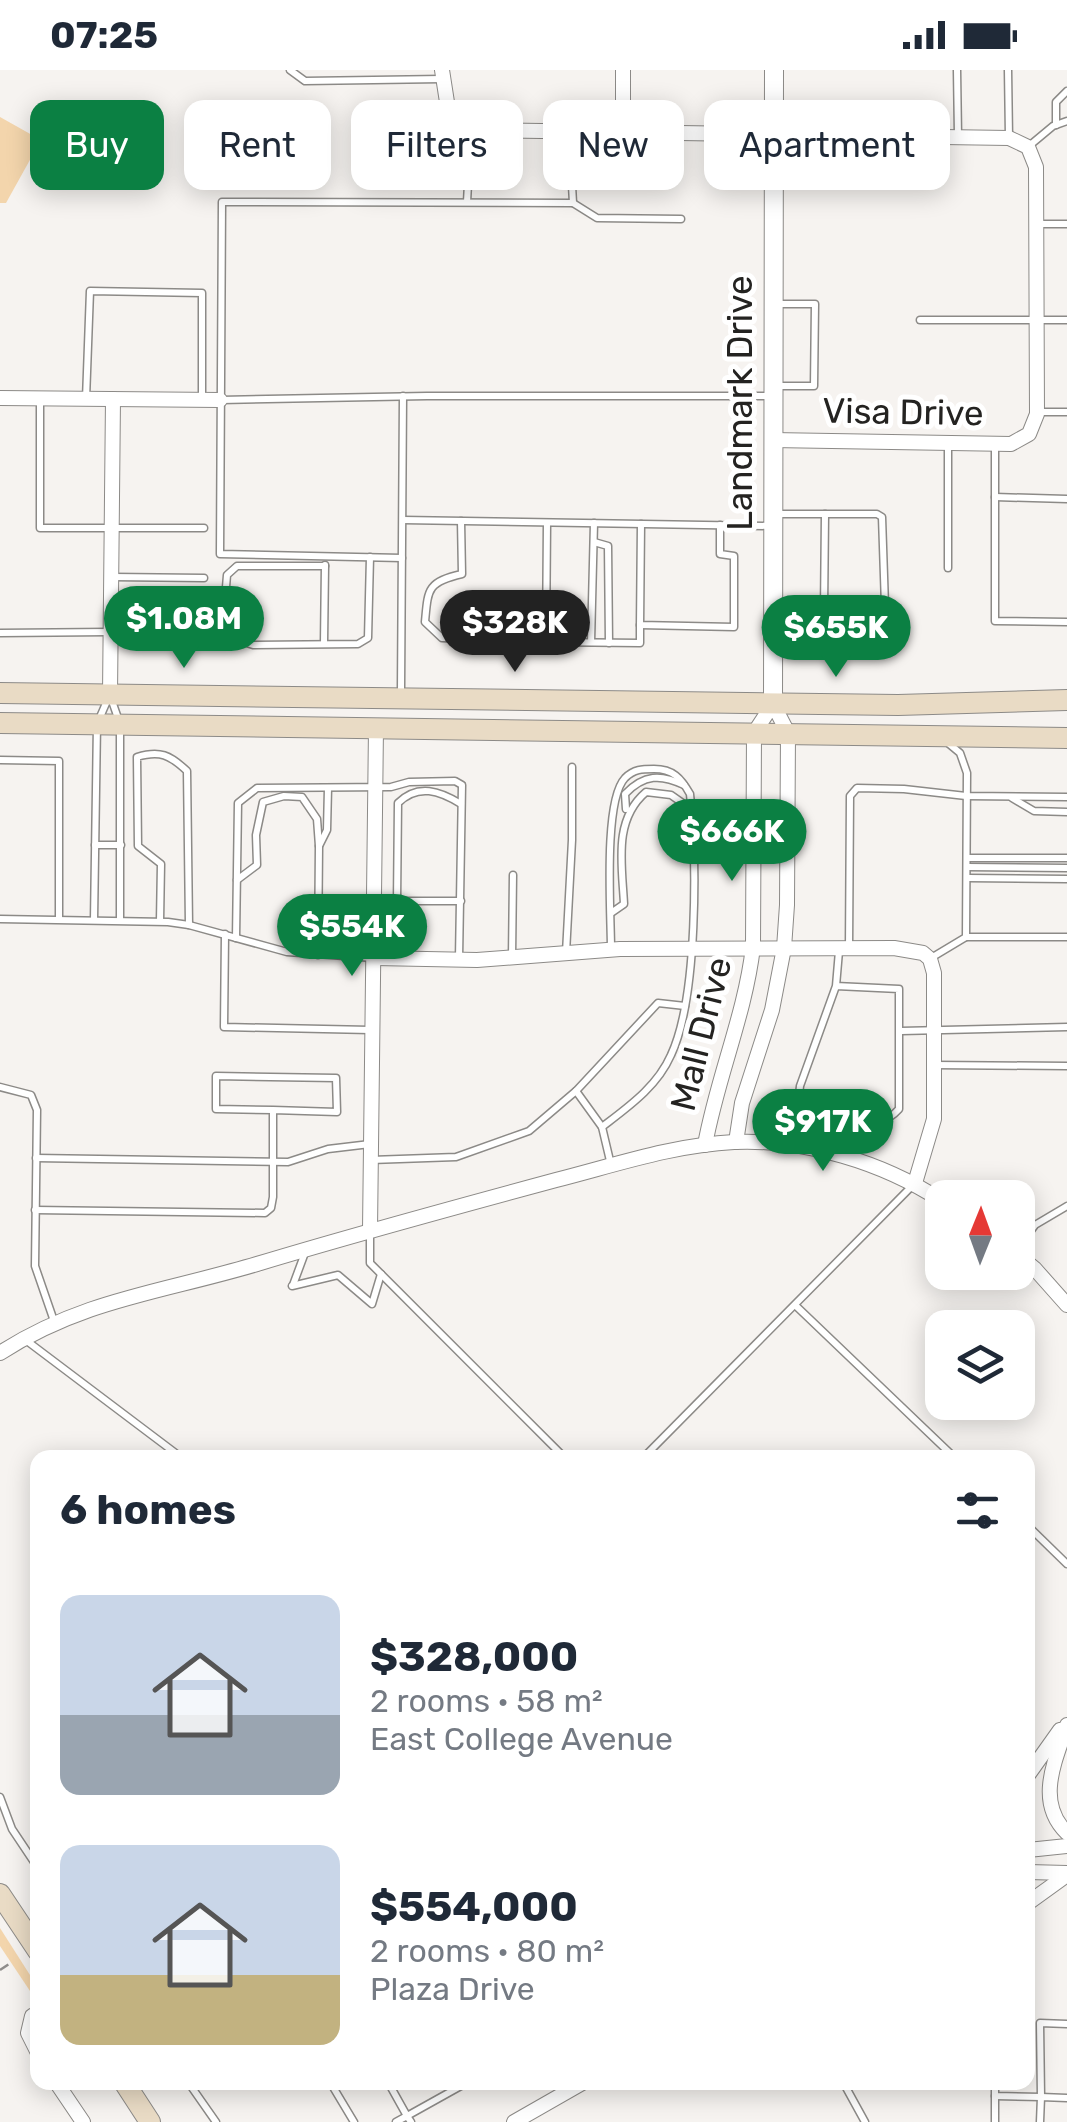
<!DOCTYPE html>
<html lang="en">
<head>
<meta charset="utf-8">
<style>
  :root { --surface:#fff; --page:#f2f2f3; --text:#1f2937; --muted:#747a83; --accent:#0b8043 }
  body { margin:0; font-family:Rubik,sans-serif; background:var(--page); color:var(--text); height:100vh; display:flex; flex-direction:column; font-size:38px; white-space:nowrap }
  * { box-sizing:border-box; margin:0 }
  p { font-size:32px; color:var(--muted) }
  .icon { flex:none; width:55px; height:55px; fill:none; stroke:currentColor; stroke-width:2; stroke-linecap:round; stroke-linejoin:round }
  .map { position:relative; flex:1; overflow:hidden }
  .details { position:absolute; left:30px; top:1380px; width:1005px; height:640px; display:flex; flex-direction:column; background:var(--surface); border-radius:20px; box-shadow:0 5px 25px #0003 }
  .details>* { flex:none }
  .banner { position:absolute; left:30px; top:30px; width:1008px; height:90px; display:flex; gap:20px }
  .needle { width:65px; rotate:1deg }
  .buttons { position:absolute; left:925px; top:1110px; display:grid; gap:20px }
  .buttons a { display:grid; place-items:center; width:110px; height:110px; border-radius:20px; background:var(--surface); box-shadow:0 5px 25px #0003; font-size:50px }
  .price { position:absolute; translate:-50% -85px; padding:0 22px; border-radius:35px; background:var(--accent); color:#fff; font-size:32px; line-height:65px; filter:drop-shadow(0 2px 5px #0008) }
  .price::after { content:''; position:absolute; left:50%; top:60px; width:30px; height:22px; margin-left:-15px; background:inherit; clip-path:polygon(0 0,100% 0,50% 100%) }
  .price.current { background:#222; color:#fff }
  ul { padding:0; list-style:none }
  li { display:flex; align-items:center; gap:30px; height:250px; padding:0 30px }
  li span { display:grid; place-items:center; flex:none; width:280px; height:200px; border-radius:20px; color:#555 }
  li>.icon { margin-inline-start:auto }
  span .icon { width:120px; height:120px; fill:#fffc; stroke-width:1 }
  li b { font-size:42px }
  h2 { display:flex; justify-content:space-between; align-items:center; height:120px; padding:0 30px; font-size:42px }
  .chip { padding:0 35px; border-radius:20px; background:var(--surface); box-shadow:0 5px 25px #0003; font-size:35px; line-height:90px }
  .chip.current { background:var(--accent); color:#fff }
  .status { display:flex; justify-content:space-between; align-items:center; height:70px; padding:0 50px; background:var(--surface); direction:ltr }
  .status svg { height:28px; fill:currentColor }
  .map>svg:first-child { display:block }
  .green { fill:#f3d5ac }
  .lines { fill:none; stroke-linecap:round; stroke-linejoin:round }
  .service-casing { stroke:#8c8a87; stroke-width:9 }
  .minor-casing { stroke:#8c8a87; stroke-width:16 }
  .tertiary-casing { stroke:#8c8a87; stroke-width:20 }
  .secondary-casing { stroke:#8c8a87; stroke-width:22 }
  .path { stroke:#8f8d8b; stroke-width:2.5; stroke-dasharray:10 5; stroke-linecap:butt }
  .service { stroke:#fff; stroke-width:6 }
  .minor { stroke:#fff; stroke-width:14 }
  .tertiary { stroke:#fff; stroke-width:18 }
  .secondary { stroke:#e9dbc5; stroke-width:20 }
  .labels { text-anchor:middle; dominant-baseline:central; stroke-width:10; stroke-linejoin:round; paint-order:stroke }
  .street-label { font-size:35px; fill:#242321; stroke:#fff }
</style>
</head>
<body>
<div class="status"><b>07:25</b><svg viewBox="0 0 49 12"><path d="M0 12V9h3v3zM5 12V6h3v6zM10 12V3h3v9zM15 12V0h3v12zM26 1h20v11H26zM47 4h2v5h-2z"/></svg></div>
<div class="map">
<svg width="1067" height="2052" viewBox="0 0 1067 2052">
  <rect width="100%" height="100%" fill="#f6f3f0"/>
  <g class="green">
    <path d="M0,47l41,23 -35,63h-6z"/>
    <path d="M0,1858l37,58 -1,14 -36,-54z"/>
  </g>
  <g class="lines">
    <defs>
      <g id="service">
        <path d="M290,0l15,11 137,-2"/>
        <path d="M957,0l1,66"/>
        <path d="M1008,0l1,67"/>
        <path d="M1056,55v-23l11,-11"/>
        <path d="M1029,76l24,-20 14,-5"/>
        <path d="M467,132l4,-73"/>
        <path d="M573,133l24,15 84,1"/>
        <path d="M1038,154h29"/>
        <path d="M920,250h147"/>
        <path d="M775,316h39l1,-82h-37"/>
        <path d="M86,329l4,-108 112,2v106"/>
        <path d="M40,330v128h164"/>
        <path d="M221,330l206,-4h342"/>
        <path d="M1038,342h29"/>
        <path d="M948,374v124"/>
        <path d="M995,375v176l72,1"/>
        <path d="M995,427l72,2"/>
        <path d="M403,450l368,6"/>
        <path d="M461,451l1,53c-35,8 -34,15 -37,48l17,16 104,4"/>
        <path d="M547,453l-1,119 94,1v-18"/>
        <path d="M641,454l-1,101 94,2v-71l-14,-2v-29"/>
        <path d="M594,472l14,4 1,97"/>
        <path d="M402,488l-182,-4 2,-352 351,1 -4,-72"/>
        <path d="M325,496h-88l-10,9 -4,49 5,13 25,8 105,-1 10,-6 2,-81"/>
        <path d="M112,507l92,1"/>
        <path d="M774,541h107l4,-5 -3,-89 -5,-3h-99"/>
        <path d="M824,541l1,-97"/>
        <path d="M0,563l109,-1"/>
        <path d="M591,572l3,-119"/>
        <path d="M324,573l1,-78"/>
        <path d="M401,620l2,-294"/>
        <path d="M111,628l9,26v196"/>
        <path d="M0,690l59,1v158"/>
        <path d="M1012,728l22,13 33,1"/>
        <path d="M626,739l-1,-15c19,-20 36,-20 59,-9"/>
        <path d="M95,775h26"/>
        <path d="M967,788h100"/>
        <path d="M967,797l100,1"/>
        <path d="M968,808l99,1"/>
        <path d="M237,810l20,-15 -1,-30 7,-33 21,-6 18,1 15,22 2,27"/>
        <path d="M375,831h86"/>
        <path d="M397,832l1,-99c20,-20 42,-12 63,1"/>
        <path d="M611,843l13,-9c-2,-40 -11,-84 22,-112l25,3 20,14"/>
        <path d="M0,849l168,3 21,3 98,27 87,6"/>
        <path d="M94,850l3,-196 10,-23"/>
        <path d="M160,851l1,-57 -23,-18 -1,-89c23,-7 33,-2 50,14l2,154"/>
        <path d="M225,864l-1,93 146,3"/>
        <path d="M966,867h101"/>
        <path d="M236,868l2,-135 19,-15 134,-1 18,-5 46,-1 7,4 -3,173"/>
        <path d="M849,878l1,-152 7,-8 47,1 62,7 101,1"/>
        <path d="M566,883l6,-113v-73"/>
        <path d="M318,885l1,-109 8,-16 1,-42"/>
        <path d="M512,887l1,-82"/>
        <path d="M931,888l35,-21 1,-164 -7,-20 -12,-10"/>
        <path d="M836,916l63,3v120c-26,30 -79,13 -100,-14l1,-9 36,-100 3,-35"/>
        <path d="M901,961l166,-4"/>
        <path d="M934,995l133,1"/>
        <path d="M0,1017l31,8 6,15 -2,156 19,55"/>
        <path d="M576,1021l82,-88 27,3"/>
        <path d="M36,1088l252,4 40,-13 42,-5"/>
        <path d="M371,1090l85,-3 73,-26 47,-40 26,36"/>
        <path d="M611,1095l-9,-38c26,-20 55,-40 69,-72 27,-58 26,-196 19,-261 -9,-16 -17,-25 -36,-25 -12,0 -20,0 -29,9 -22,23 -14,136 -14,171"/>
        <path d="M35,1140l230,3 6,-5 2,-11v-87l64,2 -1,-34 -120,-2v33l57,1"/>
        <path d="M370,1160v33l195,195"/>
        <path d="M1018,1178l17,-23 32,-19"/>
        <path d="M293,1215l13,-35"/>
        <path d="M292,1216l46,-11 34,29 9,-30"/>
        <path d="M795,1235l160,153"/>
        <path d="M23,1268l159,120"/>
        <path d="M643,1388l271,-274"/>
        <path d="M1028,1456l39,38"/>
        <path d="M0,1727l12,32 26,39"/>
        <path d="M188,2012l28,40"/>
        <path d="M330,2012l24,40"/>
        <path d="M388,2012l19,34 61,-34"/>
        <path d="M843,2012l22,40"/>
        <path d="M995,2012v14l46,1 -1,-74 27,1"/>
        <path d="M396,2052l11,-6 4,6"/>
        <path d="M995,2052v-26"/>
        <path d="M1040,2052l1,-25 26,1"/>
      </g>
      <g id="minor">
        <path d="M442,0l7,45 13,11 19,4 528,8 19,9 8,20 1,247 -8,20 -18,10 -239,-4"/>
        <path d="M623,0v62"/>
        <path d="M0,328l220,2"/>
        <path d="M110,625l3,-296"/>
        <path d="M375,888l102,2 143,-11 274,-1 29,5 7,6 4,14v146l-19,64"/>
        <path d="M705,1075c12,-67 40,-130 48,-198l1,-214 19,-29 15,29 -1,172 -3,43 -12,62 -30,93 -6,39"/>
        <path d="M370,1160l6,-502"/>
        <path d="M1018,1185l17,14 32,36"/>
        <path d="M0,1283c84,-54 164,-61 257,-89 99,-30 199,-57 299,-84 59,-15 117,-35 178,-38 72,-3 148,20 208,59"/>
        <path d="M1067,1655c-12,36 -32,77 0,108"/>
        <path d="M1028,1705l32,-45"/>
        <path d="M1028,1780l39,-4"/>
        <path d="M1028,1802l39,1"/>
        <path d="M1028,1833l39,-28"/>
        <path d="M38,1943l-6,3 -4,17 10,20"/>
        <path d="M56,2012l27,40"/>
        <path d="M514,2052l70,-40"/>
      </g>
      <path id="tertiary" d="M773,634l1,-634"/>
      <g id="secondary">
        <path d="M0,623l898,12 169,-5"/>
        <path d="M0,653l1067,15"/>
        <path d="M0,1824l38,57"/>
        <path d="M124,2012l26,40"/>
      </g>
    </defs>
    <use href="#service" class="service-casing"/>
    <use href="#minor" class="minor-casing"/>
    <use href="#tertiary" class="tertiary-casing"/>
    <use href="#secondary" class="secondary-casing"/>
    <path class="path" d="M0,1900l9,-6"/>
    <use href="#service" class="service"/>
    <use href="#minor" class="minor"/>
    <use href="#tertiary" class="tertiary"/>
    <use href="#secondary" class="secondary"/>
  </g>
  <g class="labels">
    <g class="street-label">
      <text transform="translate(740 333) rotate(-90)">Landmark Drive</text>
      <text transform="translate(903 342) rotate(1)">Visa Drive</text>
      <text transform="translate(701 964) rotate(-76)">Mall Drive</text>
    </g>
  </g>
</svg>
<div class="buttons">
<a><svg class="needle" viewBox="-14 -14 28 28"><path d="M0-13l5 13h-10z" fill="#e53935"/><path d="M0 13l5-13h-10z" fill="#747a83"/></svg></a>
<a><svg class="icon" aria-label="layers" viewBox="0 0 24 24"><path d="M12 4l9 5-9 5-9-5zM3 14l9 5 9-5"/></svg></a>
</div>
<b class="price" style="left:184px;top:601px">$1.08M</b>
<b class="price current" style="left:515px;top:605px">$328K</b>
<b class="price" style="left:836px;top:610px">$655K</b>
<b class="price" style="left:732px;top:814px">$666K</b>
<b class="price" style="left:352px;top:909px">$554K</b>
<b class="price" style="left:823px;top:1104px">$917K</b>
<div class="banner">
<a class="chip current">Buy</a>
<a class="chip">Rent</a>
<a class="chip">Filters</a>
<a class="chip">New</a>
<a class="chip">Apartment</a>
</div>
<section class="details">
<h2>6 homes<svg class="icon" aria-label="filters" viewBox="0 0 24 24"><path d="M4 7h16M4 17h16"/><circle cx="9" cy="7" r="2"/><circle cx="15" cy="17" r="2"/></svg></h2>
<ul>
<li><span style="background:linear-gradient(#c9d6e8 60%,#9aa5b1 0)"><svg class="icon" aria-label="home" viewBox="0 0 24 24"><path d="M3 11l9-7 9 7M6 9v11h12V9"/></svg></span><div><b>$328,000</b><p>2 rooms · 58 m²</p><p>East College Avenue</p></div></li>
<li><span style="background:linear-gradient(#c9d6e8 65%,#c2b280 0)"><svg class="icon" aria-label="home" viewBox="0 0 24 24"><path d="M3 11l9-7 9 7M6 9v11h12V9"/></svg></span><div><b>$554,000</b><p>2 rooms · 80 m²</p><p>Plaza Drive</p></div></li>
</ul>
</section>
</div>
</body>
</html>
